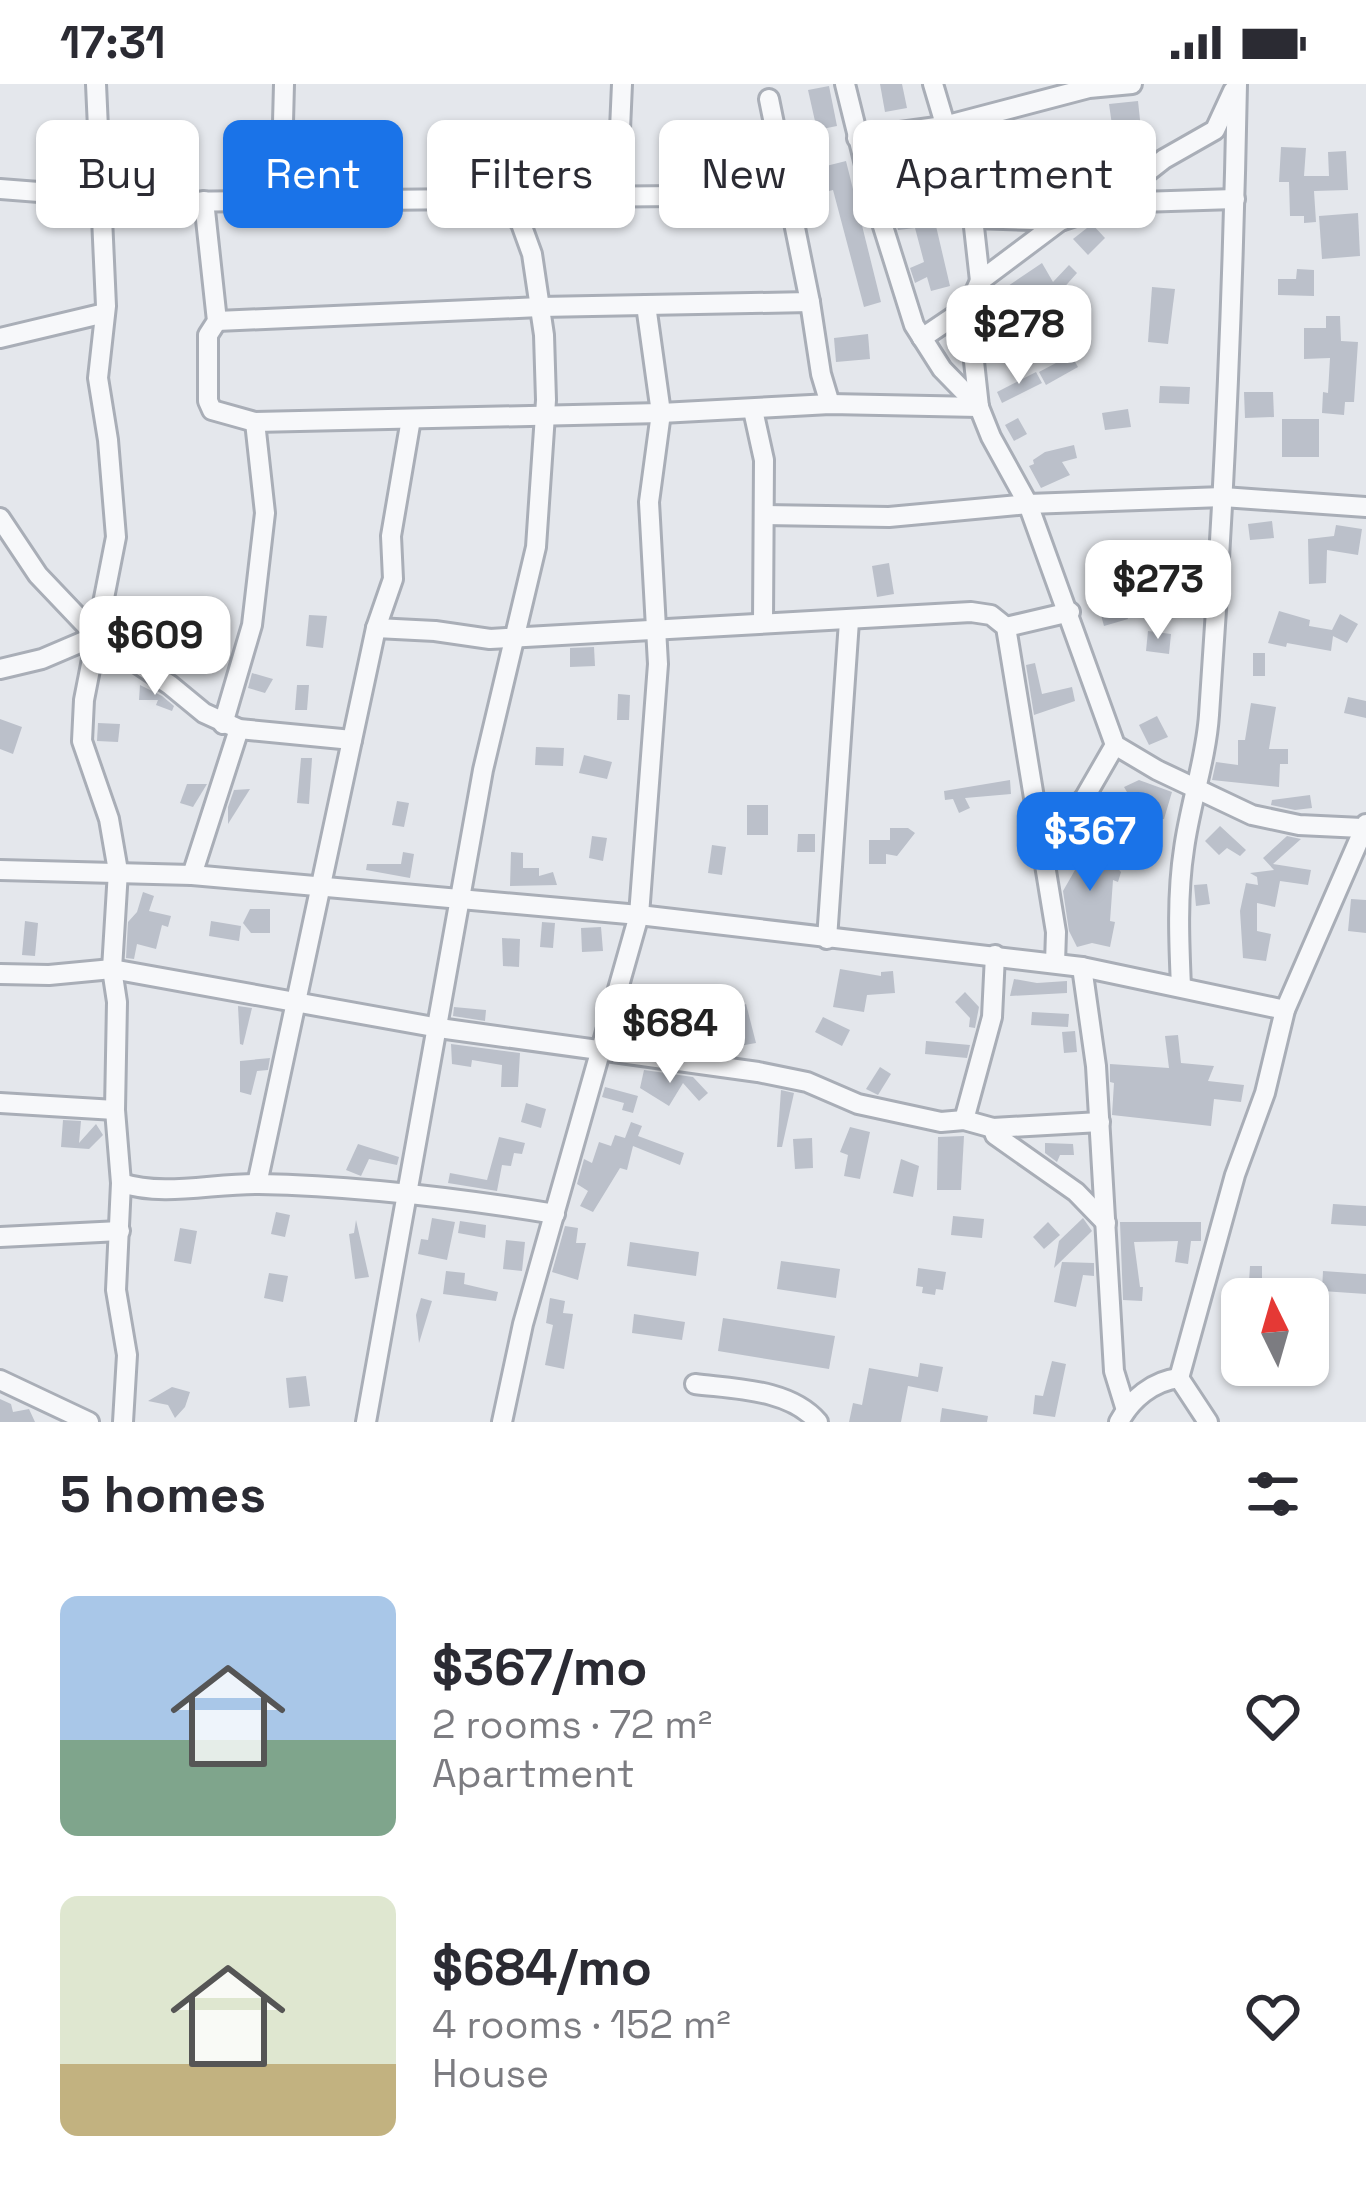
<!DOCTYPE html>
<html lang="en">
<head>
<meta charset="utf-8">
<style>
  :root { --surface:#fff; --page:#f7f7f7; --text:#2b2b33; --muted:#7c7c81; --accent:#1a73e8 }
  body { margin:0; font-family:"Space Grotesk",sans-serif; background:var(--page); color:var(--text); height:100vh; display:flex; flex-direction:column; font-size:45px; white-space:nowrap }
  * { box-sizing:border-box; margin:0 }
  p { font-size:39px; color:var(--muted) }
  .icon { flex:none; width:66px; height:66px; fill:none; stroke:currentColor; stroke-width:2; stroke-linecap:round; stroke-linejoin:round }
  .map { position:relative; height:1338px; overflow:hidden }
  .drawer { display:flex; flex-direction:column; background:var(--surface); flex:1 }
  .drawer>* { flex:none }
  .guide { position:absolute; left:36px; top:36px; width:1296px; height:108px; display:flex; gap:24px }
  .needle { width:78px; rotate:355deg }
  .tools { position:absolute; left:1221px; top:1194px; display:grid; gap:24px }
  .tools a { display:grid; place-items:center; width:108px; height:108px; border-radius:18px; background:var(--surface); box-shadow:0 3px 9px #0004; font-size:60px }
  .price { position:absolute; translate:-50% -102px; padding:0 27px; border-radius:24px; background:#fff; color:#222; font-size:39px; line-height:78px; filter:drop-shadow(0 3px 6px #0008) }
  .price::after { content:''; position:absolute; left:50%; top:72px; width:36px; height:27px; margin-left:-18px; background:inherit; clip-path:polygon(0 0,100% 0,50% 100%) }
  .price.current { background:var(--accent); color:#fff }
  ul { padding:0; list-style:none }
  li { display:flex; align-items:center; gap:36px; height:300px; padding:0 60px }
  li span { display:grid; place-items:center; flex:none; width:336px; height:240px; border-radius:18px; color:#555 }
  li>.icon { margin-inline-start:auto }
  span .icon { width:144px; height:144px; fill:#fffc; stroke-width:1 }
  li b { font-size:51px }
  h2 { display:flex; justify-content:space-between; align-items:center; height:144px; padding:0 60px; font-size:51px }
  .tag { padding:0 42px; border-radius:18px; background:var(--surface); box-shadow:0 3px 9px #0004; font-size:42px; line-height:108px }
  .tag.current { background:var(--accent); color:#fff }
  .status { display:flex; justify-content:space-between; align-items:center; height:84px; padding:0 60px; background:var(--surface); direction:ltr }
  .status svg { height:33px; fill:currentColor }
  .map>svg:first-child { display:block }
  .building { fill:#bbc0ca }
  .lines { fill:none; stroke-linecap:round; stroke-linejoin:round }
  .minor-casing { stroke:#a9aeb7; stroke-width:24 }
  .minor { stroke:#f7f8fa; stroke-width:18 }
</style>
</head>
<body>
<div class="status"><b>17:31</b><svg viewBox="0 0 49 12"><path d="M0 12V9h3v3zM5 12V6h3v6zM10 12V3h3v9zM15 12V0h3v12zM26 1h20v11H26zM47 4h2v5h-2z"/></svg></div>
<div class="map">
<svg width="1366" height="1338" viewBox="0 0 1366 1338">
  <rect width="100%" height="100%" fill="#e4e7ec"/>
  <g class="building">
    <path d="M880,0h22l5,24 -22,4z"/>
    <path d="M829,2l8,40 -20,4 -9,-40z"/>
    <path d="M1138,17l3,28 -28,3 -4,-28z"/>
    <path d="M917,59l7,53h5l21,90 -19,5 -4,-14 -12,6 -5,-15 14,-6 -9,-34 -17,2 -9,-29 18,-3 -4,-28 -17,6 -4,-11 19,-6 -2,-13z"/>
    <path d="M1281,63l25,1 -2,28h25l-1,-24 18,-1 2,39 -34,1 2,31 -12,1v-7h-14l-1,-34h-10z"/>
    <path d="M1057,71l10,25 -16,6 -9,-26z"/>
    <path d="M846,77l35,141 -17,5 -31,-117 -23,6 -4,-15 23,-5 -3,-10z"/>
    <path d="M1358,129l2,43 -38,3 -3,-43z"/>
    <path d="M1092,140l13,14 -17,17 -15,-16z"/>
    <path d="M1042,179l11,19 16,-17 8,8 -17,19 10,12 -10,9 -21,-27 -21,14 -10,-14z"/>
    <path d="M1297,185l17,1v26l-36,-1v-16h18z"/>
    <path d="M1152,203l23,2 -7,55 -20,-2z"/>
    <path d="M1326,232h14l1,25 17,1 -4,60h-9l-1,13 -22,-2 1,-21 5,1 2,-35 -26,1v-31h22z"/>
    <path d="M868,250l2,25 -34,3 -2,-24z"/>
    <path d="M1071,271l7,12 -32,18 -7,-13z"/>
    <path d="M1036,288l6,11 -40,20 -5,-11z"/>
    <path d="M1160,302l30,1 -1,17 -30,-1z"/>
    <path d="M1244,308h29l1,25 -29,1z"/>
    <path d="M1128,325l3,18 -26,3 -3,-17z"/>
    <path d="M1018,334l9,16 -13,7 -9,-16z"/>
    <rect x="1282" y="335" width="37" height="38"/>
    <path d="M1074,361l3,13 -15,4 8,13 -29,13 -12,-22 5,-2 -1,-4 12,-8z"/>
    <path d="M1272,437l2,17 -24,2 -2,-16z"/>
    <path d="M1336,441l26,4 -4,26 -31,-5 -1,33 -17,1 -1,-45 26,-3z"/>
    <path d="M1131,478l1,23 -22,1v-23z"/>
    <path d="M889,479l5,31 -17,3 -5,-31z"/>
    <path d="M1118,502l10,33 -24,7 -9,-33z"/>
    <path d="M1279,527l31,9 -1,6 23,4 8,-16 18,10 -11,19 -14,-7 -2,15 -44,-8 -1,4 -18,-4z"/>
    <path d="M309,531l18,1 -4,32 -17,-2z"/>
    <path d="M1148,547l23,3 -2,20 -23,-3z"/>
    <path d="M594,563l1,19 -25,1v-19z"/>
    <rect x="1253" y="569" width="12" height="23"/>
    <path d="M1035,579l7,31 30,-7 3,14 -41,14 -8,-50z"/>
    <path d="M252,589l21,6 -8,14 -17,-5z"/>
    <path d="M140,601l22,11 12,10 -2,5 -16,-6 2,-5h-19z"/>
    <path d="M297,601h12l-2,25h-12z"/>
    <path d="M618,610l12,1 -1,25h-12z"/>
    <path d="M1348,613l18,4v17l-22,-5z"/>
    <path d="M1251,619l25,4 -7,42h19v15h-8l-1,23 -67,-7 4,-18 22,3v-25h7z"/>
    <path d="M1157,632l11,21 -19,8 -10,-20z"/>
    <path d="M0,635l22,8 -9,27 -13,-5z"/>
    <path d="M98,639l22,1 -2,18 -21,-1z"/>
    <path d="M536,663l28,1 -1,18 -28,-1z"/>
    <path d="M584,671l28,7 -5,17 -28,-6z"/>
    <path d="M301,674h11l-3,46 -12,-1z"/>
    <path d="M1010,696l1,14 -46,4 5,10 -11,5 -6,-14 -8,1 -1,-9z"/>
    <path d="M1139,696l33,12 -8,27 -11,1 -1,-13 -19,9 1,-12 -10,-17z"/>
    <path d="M187,700h20l-14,23 -13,-4z"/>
    <path d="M250,705l-22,35v-17l6,-17z"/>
    <path d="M1310,711l2,13 -17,2 -24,-5 1,-5z"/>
    <path d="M397,717l12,2 -5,24 -12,-2z"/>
    <rect x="747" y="721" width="21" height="30"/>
    <path d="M1220,742l26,24 -6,6 -13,-8 -8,7 -14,-14z"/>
    <path d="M890,744h18l7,5 -18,23 -11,-2v10h-17v-24h21z"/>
    <path d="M1079,745l42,43 -3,10 -5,-2 -3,41 5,1 -5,25 -18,-4 -15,4 -8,-16 -6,-40 12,-21 -9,-5 12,-19 -8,-9z"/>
    <path d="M798,750h17v18h-18z"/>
    <path d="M592,752l15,2 -4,23 -14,-3z"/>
    <path d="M1287,752l14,3 -28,25 38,6 -3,15 -28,-4 -5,26 -18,-4v28l14,3 -5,27 -23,-3 -3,-47 6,-28 12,2 -1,-8 -7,-4 24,-3 -11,-12z"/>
    <path d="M712,761l14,2 -4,28 -14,-2z"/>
    <path d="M403,768l11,2 -4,24 -44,-8 1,-6h34z"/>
    <path d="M511,768l12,1v15h16v8l14,-4 4,13 -47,1z"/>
    <path d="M1207,800l3,20 -14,2 -2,-21z"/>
    <path d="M143,808l11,4 -5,15 22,5 -3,11 -6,-2 -6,24 -19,-5 -3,15 -8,-1 2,-36 9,-10z"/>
    <path d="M1351,815l15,1v33l-18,-2z"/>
    <path d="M250,825h20v24h-19l-8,-10z"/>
    <path d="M25,837l13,2 -3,33 -13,-1z"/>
    <path d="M211,837l30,5 -2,15 -30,-5z"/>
    <path d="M542,838l13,1 -2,25 -13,-1z"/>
    <path d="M601,843l2,24 -21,1 -1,-24z"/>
    <path d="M502,854l18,1 -1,28 -16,-1z"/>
    <path d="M840,885l41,7v-4l12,-1 2,22 -28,2 -3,17 -31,-5z"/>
    <path d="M1014,895l23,4 30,-2v12l-57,3z"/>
    <path d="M965,908l14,15 -4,21 -6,-1 1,-9 -15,-16z"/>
    <path d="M746,920l10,39 -28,5 -11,-29z"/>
    <path d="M238,922l14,2 -9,37 -3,-1z"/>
    <path d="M454,923l32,3 -1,11 -32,-5z"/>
    <path d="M661,928l3,12 -22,6v10h-13v-13h8l-2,-8z"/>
    <path d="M1032,928l37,2 -1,13 -37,-2z"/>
    <path d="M823,933l27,13 -8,16 -27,-14z"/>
    <path d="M1075,947l2,21 -13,1 -2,-21z"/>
    <path d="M1178,951l3,28 33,3 -6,15 36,4 -3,17 -27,-3 -3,27 -99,-11 2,-32 -4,-1v-18l59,4 -4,-32z"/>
    <path d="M926,957l44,4 -3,13 -42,-4z"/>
    <path d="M451,960l69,9 -2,34h-17l1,-22 -30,-5 -1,7 -19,-3z"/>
    <path d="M270,974l-2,12 -11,1 -6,24 -11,-3v-31z"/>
    <path d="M880,983l11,7 -13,21 -12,-6z"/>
    <path d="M644,986l49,7 15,16 -9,8 -16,-18 -14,23 -29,-18z"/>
    <path d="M605,1003l33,9 -5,17 -11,-3 2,-7 -22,-6z"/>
    <path d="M781,1006l13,3 -12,54h-5z"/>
    <path d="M526,1019l20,6 -5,19 -20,-6z"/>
    <path d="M63,1036l18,1 -2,22 17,-19 7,11 -14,14 -28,-2z"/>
    <path d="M631,1038l11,4 -4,10 46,17 -4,12 -47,-19 -6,24 -7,-2 -27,44 -13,-6 8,-15 -11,-7 7,-25 8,4 7,-21 12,4 4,-11 10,3z"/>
    <path d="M850,1043l20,5 -10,47 -16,-3 4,-21 -8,-3z"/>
    <path d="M964,1052l-3,54h-24l1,-53z"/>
    <path d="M499,1053l26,6 -3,11 -8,-1 -3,13 -9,-1 -5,26 -49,-8 2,-10 37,7z"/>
    <path d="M812,1054l1,30 -18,1 -2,-30z"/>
    <path d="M1045,1059l28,1 1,11h-14l-3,7 -12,-9z"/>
    <path d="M358,1060l41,13 -2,8 -28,-6 -8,17 -15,-6z"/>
    <path d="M901,1075l18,7 -6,31 -20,-4z"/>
    <path d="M1333,1120l33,2v20l-35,-2z"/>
    <path d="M276,1128l14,3 -5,22 -14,-3z"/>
    <path d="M953,1132l31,3 -2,19 -31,-3z"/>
    <path d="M432,1134l23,4 -8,38 -29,-6 3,-15 7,1z"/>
    <path d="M1083,1134l9,13 -38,37 5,-27z"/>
    <path d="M356,1136l13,57 -14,2 -6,-45 5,-1z"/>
    <path d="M460,1137l26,4 -1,13 -27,-5z"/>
    <path d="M1048,1138l12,13 -16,14 -11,-12z"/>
    <path d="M1120,1138h81v19h-10l-3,23 -13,-2 3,-21 -44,1 6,45h3l-1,14 -19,-1z"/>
    <path d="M565,1142l13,2 -2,15h10l-8,37 -26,-8z"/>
    <path d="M180,1144l17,3 -6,33 -17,-3z"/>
    <path d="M506,1156l19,2 -3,29 -19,-2z"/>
    <path d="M630,1158l69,10 -3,24 -69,-10z"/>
    <path d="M781,1177l59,8 -4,29 -59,-9z"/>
    <path d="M1062,1178l32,1v13l-11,-1 -7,32 -22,-5z"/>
    <path d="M1250,1182h12v33h-14z"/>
    <path d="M918,1184l28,4 -3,18 -7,-1 -1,6 -13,-2 1,-6 -7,-1z"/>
    <path d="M446,1187l19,2 -1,11 34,8 -2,9 -53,-7z"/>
    <path d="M1323,1187l43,3v20l-44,-3z"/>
    <path d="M269,1189l19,3 -5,26 -19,-4z"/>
    <path d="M421,1214l11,3 -13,42 -3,-28z"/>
    <path d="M550,1214l15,3 -2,12 10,1 -9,55 -19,-4 8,-40 -7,-2z"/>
    <path d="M634,1230l51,8 -3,18 -50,-7z"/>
    <path d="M723,1234l112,18 -6,33 -111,-18z"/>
    <path d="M1308,1249l12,1 -4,36 -8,-1z"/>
    <path d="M1052,1277l14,3 -11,53 -22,-3 2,-19 8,1z"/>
    <path d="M920,1279l23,4 -5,25 -30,-6 -7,36h-52l4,-19 9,2 7,-37 49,9z"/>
    <path d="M306,1292l4,30 -21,2 -3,-30z"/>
    <path d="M172,1303l18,5 -5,15 -10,11 -7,-13 -20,-4z"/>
    <path d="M0,1315l11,5 2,8 16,-3 6,13h-35z"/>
    <path d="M942,1324l46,8 -1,6h-47z"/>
  </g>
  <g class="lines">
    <defs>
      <g id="minor">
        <path d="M96,0l10,222 -8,72 10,62 8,97 -32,163 -2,41 27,78 9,52 -6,98 5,33 -2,108 6,73 -5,107 11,65 -4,67"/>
        <path d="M845,0l25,101 44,140 28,44 37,38"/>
        <path d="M933,0l40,134 7,63"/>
        <path d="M769,15l41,203 11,72 9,30"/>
        <path d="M857,54l87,-12 145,-38 43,-4"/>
        <path d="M0,105l167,13 302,-3 26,5 25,17 12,33 12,81 2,65 -10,147 -53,223 -117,652"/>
        <path d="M617,113l5,-113"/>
        <path d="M281,115l3,-115"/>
        <path d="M1235,115l-96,3 -43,7 -36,12 -80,60 -12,26 11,100 12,30 37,67 87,241 42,25 95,45 47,10 63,3"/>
        <path d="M204,117l13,120 -9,14v66l4,9 43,12 406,-9 169,-9 149,3"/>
        <path d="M1115,120l12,-16 37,-29 51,-29 18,-39"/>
        <path d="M973,134l87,3"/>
        <path d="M520,137l31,-21 17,-3 219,-2"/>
        <path d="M217,237l323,-14 270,-5"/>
        <path d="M0,254l105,-25"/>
        <path d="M922,254l46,-31"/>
        <path d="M753,326l11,50 -1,162"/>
        <path d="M764,431l125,2 139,-13 195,-7 143,10"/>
        <path d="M0,434l38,57 58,61 74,49 34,28 35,16 113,11"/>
        <path d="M1006,543l64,-15"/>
        <path d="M376,544l59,3 55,8 481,-27 20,3 15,12 50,305 -1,31"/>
        <path d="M0,585l42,-10 54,-23"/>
        <path d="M223,640l29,-99 13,-112 -10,-91"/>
        <path d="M1041,764l44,-51 30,-52"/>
        <path d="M0,786l192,5 447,40 443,52 203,43"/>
        <path d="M192,791l47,-146"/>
        <path d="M827,855l22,-318"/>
        <path d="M1082,883l14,99 18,305 12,39"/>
        <path d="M0,890l49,1 63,-6 327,59 319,44 49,10 51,22 83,18 23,-2 29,8 107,-6"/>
        <path d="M1181,903c-2,-45 -4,-93 3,-138 6,-45 22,-89 25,-134 15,-210 24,-420 28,-631"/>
        <path d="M0,1019l115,7"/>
        <path d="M964,1036l28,-103 3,-62"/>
        <path d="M993,1044l2,7 81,57 30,31"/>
        <path d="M121,1099c44,14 92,0 138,1 99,2 199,14 296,30"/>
        <path d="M257,1100l119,-556 17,-49 -2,-43 20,-117"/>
        <path d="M0,1153l120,-6"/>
        <path d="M1179,1294l56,-203 30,-82 20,-83 81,-186"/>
        <path d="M1179,1294l29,44"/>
        <path d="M0,1296l89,42"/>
        <path d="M695,1300c40,5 95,5 123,38"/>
        <path d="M502,1338l21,-98 116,-409 19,-251 -9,-162 12,-89 -15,-108"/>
        <path d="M1119,1338c12,-23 34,-41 60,-44"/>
      </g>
    </defs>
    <use href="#minor" class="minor-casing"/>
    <use href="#minor" class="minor"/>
  </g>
</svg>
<div class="tools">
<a><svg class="needle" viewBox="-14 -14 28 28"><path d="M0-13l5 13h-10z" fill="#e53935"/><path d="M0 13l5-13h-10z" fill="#7c7c81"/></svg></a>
</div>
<b class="price" style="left:1019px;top:303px">$278</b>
<b class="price" style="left:1158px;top:558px">$273</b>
<b class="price" style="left:155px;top:614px">$609</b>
<b class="price current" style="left:1090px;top:810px">$367</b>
<b class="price" style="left:670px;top:1002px">$684</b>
<div class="guide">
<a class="tag">Buy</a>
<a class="tag current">Rent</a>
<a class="tag">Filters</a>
<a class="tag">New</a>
<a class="tag">Apartment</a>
</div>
</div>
<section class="drawer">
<h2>5 homes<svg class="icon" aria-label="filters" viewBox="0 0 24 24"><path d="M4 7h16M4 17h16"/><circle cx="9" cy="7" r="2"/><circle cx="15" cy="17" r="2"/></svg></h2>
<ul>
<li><span style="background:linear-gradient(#a9c7e8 60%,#7fa58c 0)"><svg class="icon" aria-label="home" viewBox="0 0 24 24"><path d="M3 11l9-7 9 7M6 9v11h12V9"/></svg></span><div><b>$367/mo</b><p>2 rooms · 72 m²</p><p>Apartment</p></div><svg class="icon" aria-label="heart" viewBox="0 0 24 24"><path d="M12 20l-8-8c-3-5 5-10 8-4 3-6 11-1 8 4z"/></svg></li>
<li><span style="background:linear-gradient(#dfe7d0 70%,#c2b280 0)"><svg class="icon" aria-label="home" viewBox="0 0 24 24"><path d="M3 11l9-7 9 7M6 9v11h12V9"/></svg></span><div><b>$684/mo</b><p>4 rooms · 152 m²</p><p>House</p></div><svg class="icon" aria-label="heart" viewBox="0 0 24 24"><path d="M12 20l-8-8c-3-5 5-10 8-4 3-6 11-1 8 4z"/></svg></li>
</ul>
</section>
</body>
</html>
